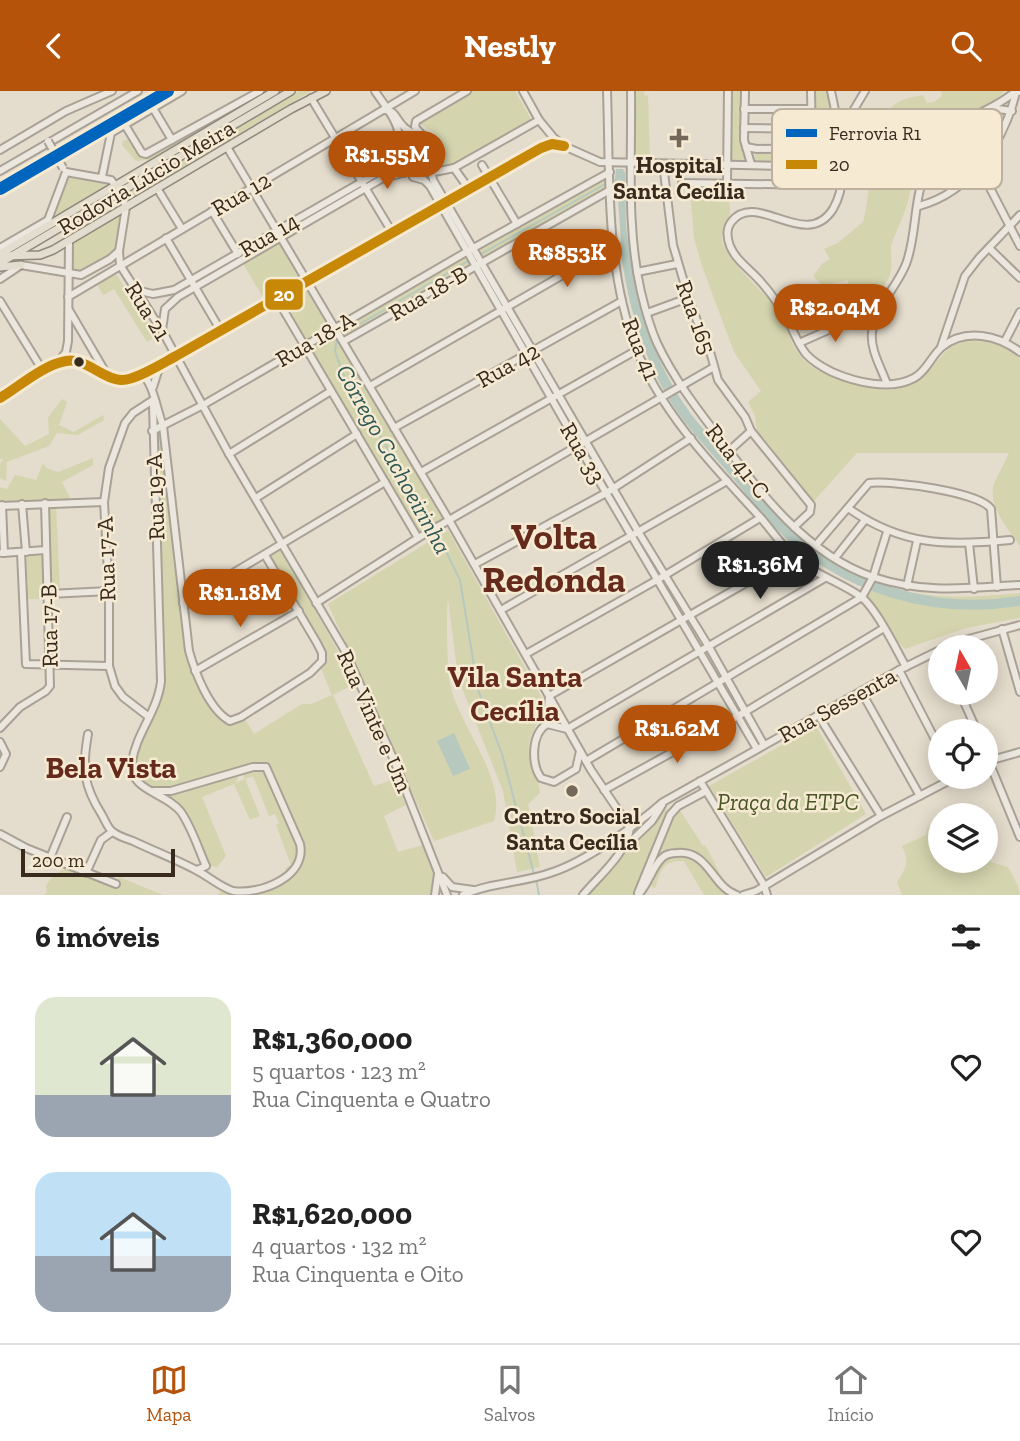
<!DOCTYPE html>
<html lang="pt">
<head>
<meta charset="utf-8">
<style>
  :root { --surface:#fff; --page:#f2f2f2; --text:#222; --muted:#767676; --line:#e0e0e0; --accent:#b45309 }
  body { margin:0; font-family:"Zilla Slab",serif; background:var(--page); color:var(--text); height:100vh; display:flex; flex-direction:column; font-size:26px; white-space:nowrap }
  * { box-sizing:border-box; margin:0 }
  p { font-size:23px; color:var(--muted) }
  .icon { flex:none; width:38px; height:38px; fill:none; stroke:currentColor; stroke-width:2; stroke-linecap:round; stroke-linejoin:round }
  .map { position:relative; height:804px; overflow:hidden }
  .details { display:flex; flex-direction:column; background:var(--surface); flex:1 }
  .details>* { flex:none }
  .needle { width:46px; rotate:351deg }
  .buttons { position:absolute; left:928px; top:544px; display:grid; gap:14px }
  .buttons a { display:grid; place-items:center; width:70px; height:70px; border-radius:50%; background:var(--surface); box-shadow:0 4px 18px #0003; font-size:35px }
  .scale { position:absolute; left:21px; bottom:18px; width:154px; box-sizing:border-box; padding-left:7px; border:4px solid #382a1d; border-top:0; font-size:19px; line-height:24px; white-space:nowrap; color:#382a1d; -webkit-text-stroke:5px #f6ead2; paint-order:stroke }
  .price { position:absolute; translate:-50% -60px; padding:0 16px; border-radius:24px; background:var(--accent); color:#fff; font-size:23px; line-height:46px; filter:drop-shadow(0 2px 4px #0008) }
  .price::after { content:''; position:absolute; left:50%; top:42px; width:21px; height:16px; margin-left:-10px; background:inherit; clip-path:polygon(0 0,100% 0,50% 100%) }
  .price.current { background:#222; color:#fff }
  ul { padding:0; list-style:none }
  li { display:flex; align-items:center; gap:21px; height:175px; padding:0 35px }
  li span { display:grid; place-items:center; flex:none; width:196px; height:140px; border-radius:21px; color:#555 }
  li>.icon { margin-inline-start:auto }
  span .icon { width:84px; height:84px; fill:#fffc; stroke-width:1 }
  li b { font-size:30px }
  h2 { display:flex; justify-content:space-between; align-items:center; height:84px; padding:0 35px; font-size:30px }
  header { display:flex; justify-content:space-between; align-items:center; height:91px; padding:0 35px; background:var(--accent); color:#fff; font-size:32px; font-weight:800 }
  .tabs { display:flex; justify-content:space-around; align-items:center; height:98px; border-top:2px solid var(--line); background:var(--surface); font-size:19px; color:var(--muted) }
  .tabs a { display:grid; justify-items:center; gap:4px }
  .tabs .current { color:var(--accent) }
  .map>svg:first-child { display:block }
  .green { fill:#d4d4ae }
  .water { fill:#b7c9be }
  .lines { fill:none; stroke-linecap:round; stroke-linejoin:round }
  .stream { stroke:#b7c9be; stroke-width:2 }
  .river { stroke:#b7c9be; stroke-width:10 }
  .minor-casing { stroke:#a9a195; stroke-width:10 }
  .major-casing { stroke:#8f877c; stroke-width:10 }
  .minor { stroke:#ece7de; stroke-width:6 }
  .major { stroke:#e3ddcf; stroke-width:7 }
  .minor-bridge-casing { stroke:#a9a195; stroke-width:10; stroke-linecap:butt }
  .minor-bridge { stroke:#ece7de; stroke-width:6 }
  .bus-1-casing { stroke:#f6ead2; stroke-width:16 }
  .bus-1 { stroke:#c78707; stroke-width:10 }
  .rail-1-casing { stroke:#f6ead2; stroke-width:18 }
  .rail-1 { stroke:#0065bd; stroke-width:12 }
  .poi-dot { fill:#74685a; stroke:#f6ead2; stroke-width:2.5 }
  .bus-dot { fill:#382a1d; stroke:#f6ead2; stroke-width:2.5 }
  .labels { text-anchor:middle; dominant-baseline:central; stroke-width:5; stroke-linejoin:round; paint-order:stroke }
  .poi-label { font-size:23px; font-weight:bold; fill:#382a1d; stroke:#f6ead2 }
  .street-label { font-size:23px; fill:#382a1d; stroke:#f6ead2 }
  .park-label { font-size:23px; font-style:italic; fill:#495524; stroke:#f6ead2 }
  .water-label { font-size:24px; font-style:italic; fill:#2c5854; stroke:#f6ead2 }
  .district-label { font-size:30px; font-weight:bold; fill:#652a1c; stroke:#f6ead2 }
  .town-label { font-size:37px; font-weight:bold; fill:#652a1c; stroke:#f6ead2 }
  .key { fill:#f6ead2; stroke:#bdb09c; stroke-width:2 }
  .key-label { font-size:19px; fill:#382a1d }
  .line-badge { stroke:#f6ead2; stroke-width:2.5 }
  .badge-label { font-size:19px; text-anchor:middle; font-weight:bold; fill:#fff }
</style>
</head>
<body>
<header><svg class="icon" aria-label="back" viewBox="0 0 24 24"><path d="M15 5l-7 7 7 7"/></svg>Nestly<svg class="icon" aria-label="search" viewBox="0 0 24 24"><circle cx="10" cy="10" r="6"/><path d="M15 15l6 6"/></svg></header>
<div class="map">
<svg width="1020" height="804" viewBox="0 0 1020 804">
  <rect width="100%" height="100%" fill="#e4dccc"/>
  <g class="green">
    <path d="M299,0h12l-182,110 3,-10z"/>
    <path d="M473,0h42l15,26v5l-78,43v2h-6l-3,-4c5,-21 -6,-31 -24,-39l1,-3z"/>
    <path d="M631,0h13l1,5 3,-1 2,69h-19z"/>
    <path d="M732,0h8v52l7,13 -3,5 -12,-1z"/>
    <path d="M814,0h14c1,18 11,26 13,42 1,7 1,20 -5,26 -9,10 -68,5 -81,2v-6l4,-3h51l4,-4z"/>
    <path d="M941,0h63c-15,25 -59,16 -78,44 -7,9 -13,44 -16,57 -3,18 -12,34 -18,51 -3,9 1,18 -1,27 -2,14 -22,33 -32,43l-9,-18 -2,-15 -25,6 -10,-10 9,-12 8,-5 -6,-10 14,-6 25,-21c10,-29 4,-102 34,-119 7,-5 18,-6 26,-8l4,8 7,-1 8,-6z"/>
    <path d="M249,12l-100,60 -3,-3 -10,1 -14,-16 2,-5 5,-1 11,16 9,1 93,-52z"/>
    <path d="M610,81v18l-129,72 -8,-14z"/>
    <path d="M70,85l34,5 5,3 -1,3 -51,30 -1,-7 10,-32z"/>
    <path d="M727,94c0,9 5,24 2,32 -2,7 -7,11 -7,19 -1,23 44,55 56,76 10,18 13,36 29,51 12,12 63,28 80,27 12,0 25,-6 35,-13 15,-11 23,-33 44,-36 21,-4 38,5 54,17v188c-11,-15 -33,-42 -26,-62 4,-10 11,-21 15,-31h-152l-44,49 -56,-70 -2,-16 -7,-14 13,-11 -27,-39 -32,-86 -8,-28 -4,-48z"/>
    <path d="M122,121l-9,43 -30,18 -10,-3 -1,-27z"/>
    <path d="M280,146l56,90 132,-76 8,14 -132,76 105,179 -31,18 -141,-239 -10,5 -26,-44z"/>
    <path d="M116,183l41,62 -10,6 -33,-53 -11,6 -6,-11z"/>
    <path d="M62,308l5,3 -8,23 15,7 29,-17 1,5 -26,15 -21,-2 -8,13 -42,16 -1,19 -6,-3v-14l3,-5h-3v-40l25,27 24,-12 -1,-16z"/>
    <path d="M156,342h3l3,5 26,212 33,68c8,8 14,6 23,0l10,16 48,-30h9l21,-9 -12,-29 4,-5 -53,-101 1,-7 9,-3 75,133 -23,12 41,91 21,-7 11,26 -22,11 14,36 29,-8 9,28 -5,23h-212l3,-9 17,7 51,-16 12,-15 2,-9 -1,-11 -33,-75 -6,-3h-8l-93,25 -14,-2 -12,-10c-9,-28 22,-62 27,-91z"/>
    <path d="M93,367v7l-31,17 9,18 -71,3v-16l7,2 8,-14 21,5 7,-17 3,5 12,4z"/>
    <path d="M47,413h9l4,88 -8,1z"/>
    <path d="M448,439l95,170c1,18 -13,29 -14,47 -2,22 10,28 11,46l-12,11 12,63 -23,5 -14,-81 -45,-113 -10,-79c-2,12 -1,72 2,85 9,43 57,93 44,137l-60,20 -106,-237z"/>
    <path d="M26,463h19l2,45h-19z"/>
    <path d="M875,493c56,16 88,14 145,9v25l-54,10 -61,21 -21,-21 -16,-31z"/>
    <path d="M816,635l50,88 -100,63 -57,-91z"/>
    <path d="M264,677l37,85 -13,23 -3,-8 6,-3 -15,-40 3,-2 -4,-9 -6,2 -16,-40 -8,3 15,37 -10,4 -16,-36 -32,13 24,59 -9,11 -11,-2 -16,-39 -20,-26 1,-7 65,-21 2,6 -2,5 9,-4 -4,-8z"/>
    <path d="M696,700l1,2 -29,22 -33,80h-49l77,-83z"/>
    <path d="M679,718l24,37 2,-1 18,34 -27,-27 -9,-1 -22,2 -23,35 29,-70z"/>
    <path d="M940,731v39h45v-11l6,12 17,5 10,19 2,9h-118l-5,-13c9,-14 13,-20 5,-36l24,-11 1,-7z"/>
    <path d="M683,764l14,5 34,35h-27l-20,-34c-21,-1 -23,9 -29,27l-4,-1c8,-18 11,-31 32,-32z"/>
    <path d="M68,776l47,20 4,-10 44,18h-119l3,-3 -1,-7 8,-10z"/>
  </g>
  <g class="water">
    <circle cx="415" cy="64" r="14"/>
    <path d="M616,78h7l2,4 1,50 3,31 -7,1 -5,-69 -3,1z"/>
    <path d="M454,642l16,36 -17,7 -16,-35z"/>
  </g>
  <g class="lines">
    <g class="stream">
      <path d="M481,163l126,-71"/>
      <path d="M341,244l129,-75"/>
      <path d="M337,247l-2,13 8,23 91,152"/>
      <path d="M436,440l24,49 18,110 24,64 32,120"/>
      <path d="M536,788l3,16"/>
    </g>
    <path class="river" d="M625,153c7,62 24,122 62,173 14,18 30,35 45,53 16,18 31,39 48,56 64,63 153,89 240,75"/>
    <defs>
      <g id="minor">
        <path d="M375,0c7,11 21,27 23,40 2,18 -11,29 6,42"/>
        <path d="M523,0l16,29 14,17 11,9 36,16 234,5"/>
        <path d="M607,0c3,85 -2,176 29,257 25,65 79,120 125,170 10,12 20,26 31,37 19,18 46,26 68,41 15,10 36,53 46,71"/>
        <path d="M631,0c1,67 -5,136 10,201 4,17 9,35 16,51 16,34 38,63 61,93 41,55 87,118 155,141 52,17 94,11 147,8"/>
        <path d="M745,0l-1,49 7,24"/>
        <path d="M831,0l4,19 13,18"/>
        <path d="M311,7l81,134"/>
        <path d="M153,17l19,32"/>
        <path d="M991,17l21,3"/>
        <path d="M744,18h67"/>
        <path d="M385,19c12,1 11,11 20,18 12,11 39,10 30,35 -3,8 -10,11 -17,13"/>
        <path d="M125,34l17,28 4,1 114,-63"/>
        <path d="M744,37l68,1"/>
        <path d="M422,44l-7,-8 1,-6 51,-30"/>
        <path d="M227,56l222,373 142,250 39,58"/>
        <path d="M746,56l11,2 53,-1 2,-6 -1,-51"/>
        <path d="M0,59l66,-39 46,-20"/>
        <path d="M663,73l10,81 18,61 20,49 7,25 27,37 6,14 60,74 -1,7 -16,15"/>
        <path d="M482,74l35,59"/>
        <path d="M930,74l36,-45"/>
        <circle cx="837" cy="80" r="5.5"/>
        <path d="M454,77l15,21"/>
        <path d="M431,78l2,11 206,353 70,114 55,98"/>
        <path d="M842,78l8,-53 15,-25"/>
        <path d="M977,78l12,17 31,60"/>
        <path d="M0,80l138,-80"/>
        <path d="M66,81l45,8 10,12 5,15 -7,44 1,14 44,69 65,120 116,197 48,107 54,137"/>
        <path d="M429,82l25,-5 85,-48"/>
        <path d="M842,83c0,13 -2,23 -9,35 -27,43 -76,-19 -101,12 -6,7 -5,17 -2,25 6,15 21,24 31,36 9,10 18,23 25,35 7,12 11,26 20,37 7,8 16,13 26,18 23,10 58,19 82,6 13,-7 17,-22 28,-31 24,-20 57,-11 78,5"/>
        <path d="M102,86l9,-44 71,-42"/>
        <path d="M413,86l11,3 6,6 148,259 179,304"/>
        <path d="M727,91l1,-91"/>
        <path d="M682,92l143,2"/>
        <path d="M157,97l25,41"/>
        <path d="M919,115c52,-14 85,-64 97,-114h2"/>
        <path d="M212,120l26,43"/>
        <path d="M166,147l55,93"/>
        <path d="M0,157l48,-28 18,-48"/>
        <path d="M989,157l31,30"/>
        <path d="M637,181l40,-8"/>
        <path d="M0,188l21,-14 60,10 29,-16 9,-8"/>
        <path d="M136,199l17,4 21,-4 205,-118 15,-18"/>
        <path d="M68,206l347,-206"/>
        <path d="M277,208l141,239"/>
        <path d="M0,210l43,70"/>
        <path d="M69,219l37,63"/>
        <path d="M647,222l41,-15"/>
        <path d="M162,239l3,-21 13,-12 205,-119 20,-5"/>
        <path d="M344,250l266,-151"/>
        <path d="M1005,250l15,-29"/>
        <path d="M799,252l61,-27"/>
        <path d="M941,256l24,-71 14,-18 41,-43"/>
        <path d="M58,271l8,-10 2,-11 1,-100"/>
        <path d="M141,282c12,9 16,37 22,53l26,225c6,21 20,59 41,70l11,-4 69,-44 12,-12v-8l-5,-10 -52,-88"/>
        <path d="M887,293c-6,-17 -17,-34 -15,-52 3,-25 25,-45 34,-68 12,-31 6,-71 24,-99 -5,-16 1,-35 17,-43 7,-3 15,-1 22,-4 16,-7 34,-16 47,-27"/>
        <path d="M370,295l243,-140"/>
        <path d="M153,296l7,-22"/>
        <path d="M0,307c20,-12 43,-33 66,-37 19,-4 37,19 56,19 14,0 41,-17 54,-24l365,-208 11,-4 12,2"/>
        <path d="M153,315l8,275c-3,30 -25,52 -29,81 -4,29 34,30 49,50 11,16 17,36 25,54l-9,4"/>
        <path d="M394,337l228,-127"/>
        <path d="M152,340l51,-26 265,-154 142,-79"/>
        <path d="M729,360l22,-20"/>
        <path d="M229,363l102,-63"/>
        <path d="M421,381l216,-122"/>
        <path d="M256,407l101,-64"/>
        <path d="M22,413l4,48"/>
        <path d="M2,414l2,48"/>
        <path d="M0,415l104,-4"/>
        <path d="M848,417c54,38 99,38 162,32"/>
        <path d="M969,452l5,46"/>
        <path d="M816,454l53,-62c22,-3 111,9 122,26l6,78"/>
        <path d="M21,461l5,112 83,2"/>
        <path d="M2,462l44,-3"/>
        <path d="M835,467l30,-38"/>
        <path d="M475,473l131,-71 85,-55"/>
        <path d="M907,495l10,-45"/>
        <path d="M49,503l60,-3"/>
        <path d="M183,512l202,-121"/>
        <path d="M316,512l102,-65 296,-171"/>
        <path d="M501,519l226,-129"/>
        <path d="M1002,538l18,63"/>
        <path d="M947,556l22,-8 51,-14"/>
        <path d="M526,563l131,-74 103,-62"/>
        <path d="M899,579l41,79"/>
        <path d="M195,580l104,-60"/>
        <path d="M861,600l59,105"/>
        <path d="M960,602l17,38"/>
        <path d="M818,624l63,101"/>
        <path d="M149,626l-26,-20 -8,-11 -6,-20v-75l-5,-89 5,-34 16,-45 8,-10 20,-13"/>
        <path d="M547,633l2,-28 244,-140"/>
        <path d="M0,637l20,-21 26,-16 4,-5 -5,-183"/>
        <path d="M88,643c-6,34 -5,51 14,81 3,5 6,14 11,17 5,4 14,7 20,9 21,10 42,18 63,29 12,6 24,17 37,21 27,4 74,-14 67,-47l-34,-77h-13l-82,24h-17"/>
        <path d="M0,651l6,12 -6,13"/>
        <path d="M580,660l-4,18 -22,13 -13,-4c-10,-14 -10,-44 6,-54l20,5 258,-151"/>
        <path d="M985,661l35,85"/>
        <path d="M586,670l276,-164 11,-20 14,-45"/>
        <path d="M985,671l35,-10"/>
        <path d="M700,690l64,104 3,10"/>
        <path d="M604,699l141,-78 139,-84"/>
        <path d="M0,743l26,14 90,36"/>
        <path d="M626,755l26,-25 10,-16"/>
        <path d="M50,767l17,-41"/>
        <path d="M86,782l15,-33 11,-8"/>
        <path d="M443,786l9,10 21,3"/>
        <path d="M638,802l32,-78 8,-9 28,-15"/>
        <path d="M435,804l3,-21"/>
        <path d="M463,804c28,-13 61,-12 90,-23 33,-11 84,-47 110,-70l236,-132 41,-20"/>
        <path d="M583,804c15,-18 44,-42 47,-67"/>
        <path d="M638,804c11,-11 14,-28 24,-37 4,-4 10,-5 15,-5 32,-3 35,34 60,42"/>
        <path d="M743,804l13,-4 125,-75 75,-39"/>
      </g>
      <g id="major">
        <path d="M0,163l275,-163"/>
        <path d="M0,165l40,-1 13,-5 238,-141 35,-18"/>
        <path d="M0,172l291,-172"/>
        <path d="M0,176l21,-2"/>
      </g>
    </defs>
    <use href="#minor" class="minor-casing"/>
    <use href="#major" class="major-casing"/>
    <use href="#minor" class="minor"/>
    <use href="#major" class="major"/>
    <defs>
      <path id="minor-bridge" d="M48,50l15,27"/>
    </defs>
    <use href="#minor-bridge" class="minor-bridge-casing"/>
    <use href="#minor-bridge" class="minor-bridge"/>
    <defs>
      <path id="bus-1" d="M0,307c20,-12 43,-33 66,-37 19,-4 37,19 56,19 14,0 41,-17 54,-24l365,-208 11,-4 12,2"/>
    </defs>
    <use href="#bus-1" class="bus-1-casing"/>
    <use href="#bus-1" class="bus-1"/>
    <defs>
      <path id="rail-1" d="M0,98l168,-98"/>
    </defs>
    <use href="#rail-1" class="rail-1-casing"/>
    <use href="#rail-1" class="rail-1"/>
  </g>
  <g class="poi-dot">
    <path d="M675.5 36.5h7v7h7v7h-7v7h-7v-7h-7v-7h7z"/>
    <circle cx="572" cy="700" r="7"/>
  </g>
  <circle class="bus-dot" cx="79" cy="271" r="6"/>
  <g class="labels">
    <g class="poi-label">
      <text x="679" y="74">Hospital<tspan x="679" dy="26">Santa Cecília</tspan></text>
      <text x="572" y="725">Centro Social<tspan x="572" dy="26">Santa Cecília</tspan></text>
    </g>
    <g class="street-label">
      <text transform="translate(146 86) rotate(-31)">Rodovia Lúcio Meira</text>
      <text transform="translate(241 103) rotate(-30)">Rua 12</text>
      <text transform="translate(269 144) rotate(-30)">Rua 14</text>
      <text transform="translate(428 202) rotate(-30)">Rua 18-B</text>
      <text transform="translate(148 220) rotate(58)">Rua 21</text>
      <text transform="translate(696 226) rotate(70)">Rua 165</text>
      <text transform="translate(315 248) rotate(-30)">Rua 18-A</text>
      <text transform="translate(641 258) rotate(68)">Rua 41</text>
      <text transform="translate(508 274) rotate(-29)">Rua 42</text>
      <text transform="translate(583 362) rotate(60)">Rua 33</text>
      <text transform="translate(738 370) rotate(52)">Rua 41-C</text>
      <text transform="translate(155 406) rotate(-92)">Rua 19-A</text>
      <text transform="translate(106 468) rotate(-92)">Rua 17-A</text>
      <text transform="translate(49 535) rotate(-91)">Rua 17-B</text>
      <text transform="translate(837 614) rotate(-29)">Rua Sessenta</text>
      <text transform="translate(375 630) rotate(66)">Rua Vinte e Um</text>
    </g>
    <g class="park-label">
      <text x="788" y="711">Praça da ETPC</text>
    </g>
    <g class="water-label">
      <text transform="translate(394 368) rotate(61)">Córrego Cachoeirinha</text>
    </g>
    <g class="district-label">
      <text x="515" y="586">Vila Santa<tspan x="515" dy="34">Cecília</tspan></text>
      <text x="111" y="677">Bela Vista</text>
    </g>
    <g class="town-label">
      <text x="554" y="445">Volta<tspan x="554" dy="43">Redonda</tspan></text>
    </g>
  </g>
  <rect x="772" y="18" width="230" height="80" rx="10" class="key"/>
  <rect x="786" y="38" width="31" height="8" fill="#0065bd"/>
  <rect x="786" y="69" width="31" height="9" fill="#c78707"/>
  <g class="key-label">
    <text x="829" y="49">Ferrovia R1</text>
    <text x="829" y="80">20</text>
  </g>
  <rect class="line-badge" x="264" y="187" width="40" height="33" rx="7" fill="#c78707"/>
  <g class="badge-label">
    <text x="284" y="210">20</text>
  </g>
</svg>
<div class="buttons">
<a><svg class="needle" viewBox="-14 -14 28 28"><path d="M0-13l5 13h-10z" fill="#e53935"/><path d="M0 13l5-13h-10z" fill="#767676"/></svg></a>
<a><svg class="icon" aria-label="locate" viewBox="0 0 24 24"><circle cx="12" cy="12" r="6"/><path d="M12 2v4M12 18v4M2 12h4M18 12h4"/></svg></a>
<a><svg class="icon" aria-label="layers" viewBox="0 0 24 24"><path d="M12 4l9 5-9 5-9-5zM3 14l9 5 9-5"/></svg></a>
</div>
<div class="scale">200 m</div>
<b class="price" style="left:387px;top:100px">R$1.55M</b>
<b class="price" style="left:567px;top:198px">R$853K</b>
<b class="price" style="left:835px;top:253px">R$2.04M</b>
<b class="price current" style="left:760px;top:510px">R$1.36M</b>
<b class="price" style="left:240px;top:538px">R$1.18M</b>
<b class="price" style="left:677px;top:674px">R$1.62M</b>
</div>
<section class="details">
<h2>6 imóveis<svg class="icon" aria-label="filters" viewBox="0 0 24 24"><path d="M4 7h16M4 17h16"/><circle cx="9" cy="7" r="2"/><circle cx="15" cy="17" r="2"/></svg></h2>
<ul>
<li><span style="background:linear-gradient(#dfe7d0 70%,#9aa5b1 0)"><svg class="icon" aria-label="home" viewBox="0 0 24 24"><path d="M3 11l9-7 9 7M6 9v11h12V9"/></svg></span><div><b>R$1,360,000</b><p>5 quartos · 123 m²</p><p>Rua Cinquenta e Quatro</p></div><svg class="icon" aria-label="heart" viewBox="0 0 24 24"><path d="M12 20l-8-8c-3-5 5-10 8-4 3-6 11-1 8 4z"/></svg></li>
<li><span style="background:linear-gradient(#bfe0f5 60%,#9aa5b1 0)"><svg class="icon" aria-label="home" viewBox="0 0 24 24"><path d="M3 11l9-7 9 7M6 9v11h12V9"/></svg></span><div><b>R$1,620,000</b><p>4 quartos · 132 m²</p><p>Rua Cinquenta e Oito</p></div><svg class="icon" aria-label="heart" viewBox="0 0 24 24"><path d="M12 20l-8-8c-3-5 5-10 8-4 3-6 11-1 8 4z"/></svg></li>
</ul>
</section>
<nav class="tabs">
<a class="current"><svg class="icon" aria-label="map" viewBox="0 0 24 24"><path d="M3 6l6-2 6 2 6-2v14l-6 2-6-2-6 2zM9 4v14M15 6v14"/></svg>Mapa</a>
<a><svg class="icon" aria-label="saved" viewBox="0 0 24 24"><path d="M7 4h10v16l-5-4-5 4z"/></svg>Salvos</a>
<a><svg class="icon" aria-label="home" viewBox="0 0 24 24"><path d="M3 11l9-7 9 7M6 9v11h12V9"/></svg>Início</a>
</nav>
</body>
</html>
